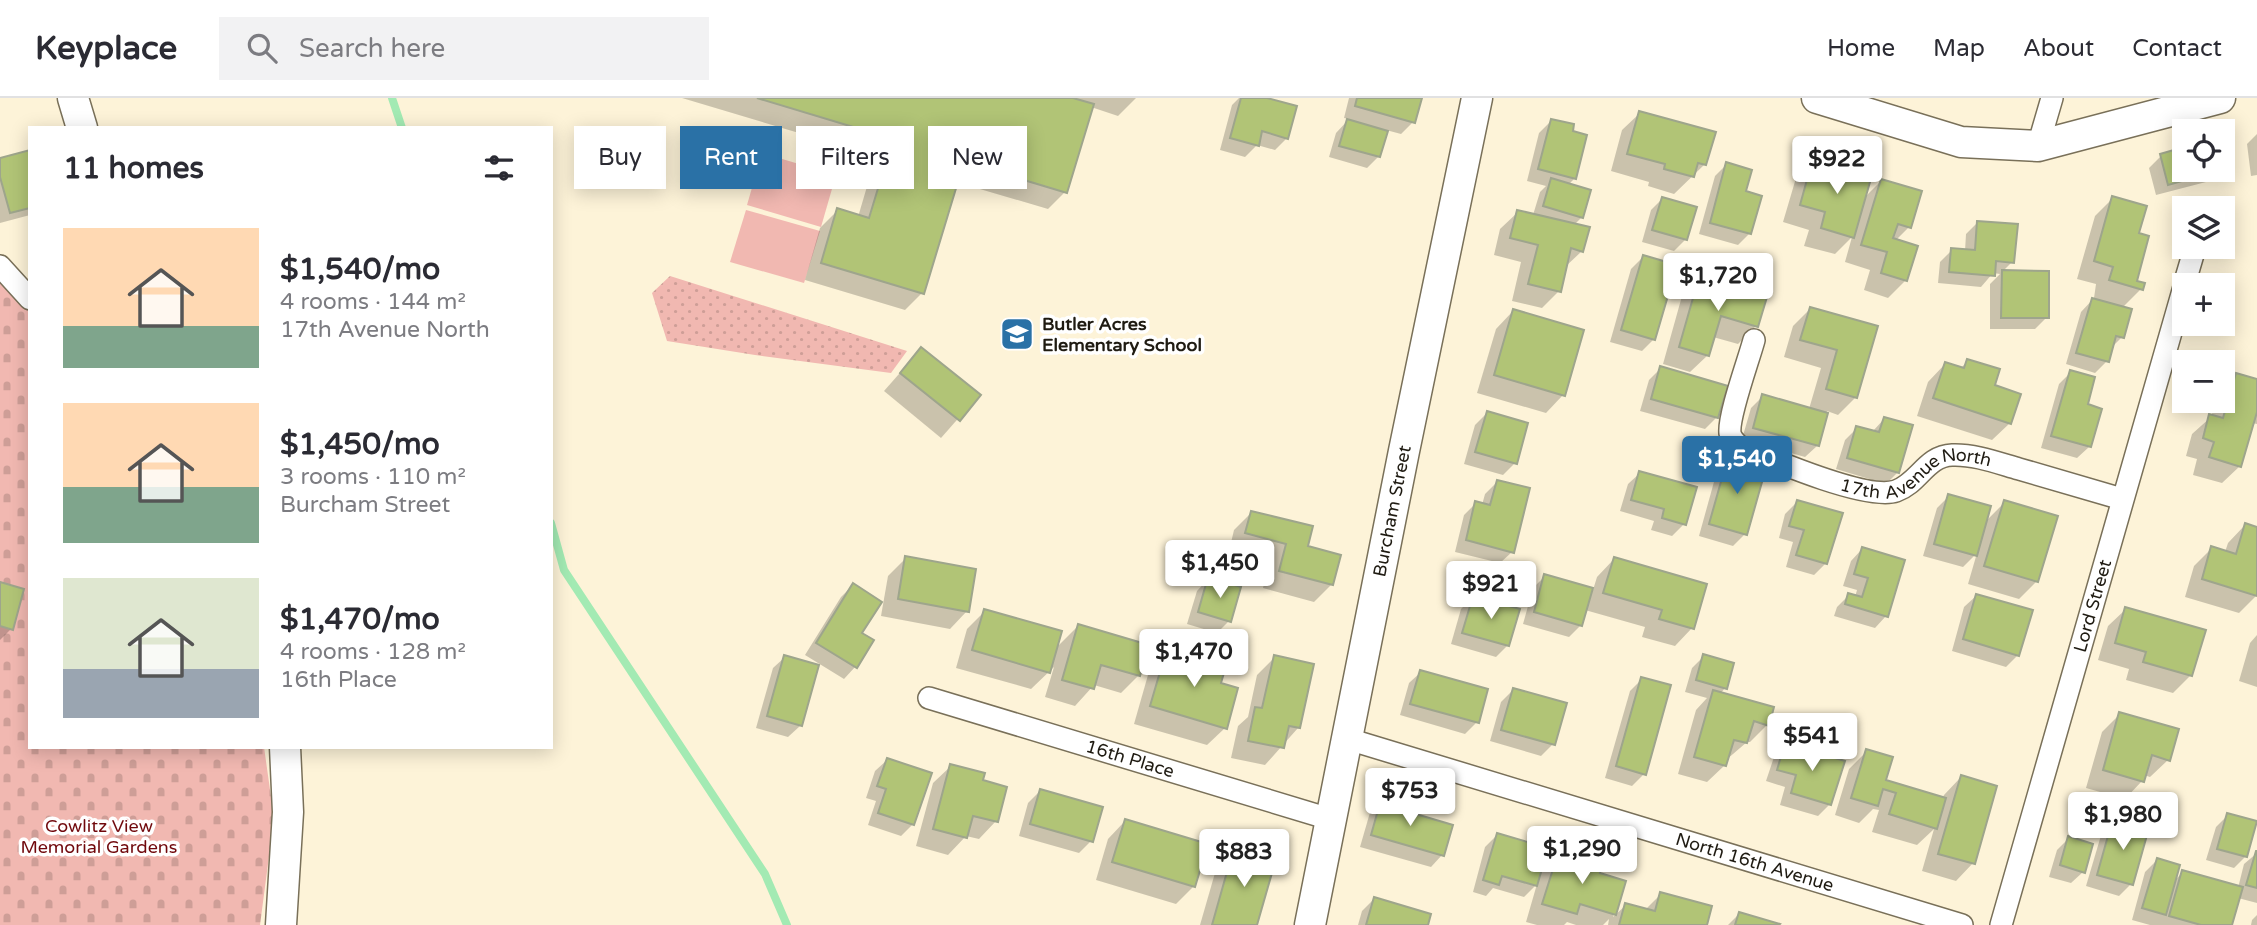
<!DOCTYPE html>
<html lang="en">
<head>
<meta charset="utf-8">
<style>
  :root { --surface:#fff; --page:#f2f2f3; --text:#2b2b33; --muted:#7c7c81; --line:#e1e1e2; --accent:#2a71a6 }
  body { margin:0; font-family:"Varela Round",sans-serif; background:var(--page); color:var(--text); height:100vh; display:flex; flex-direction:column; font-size:26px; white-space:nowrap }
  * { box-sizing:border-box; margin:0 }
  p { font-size:23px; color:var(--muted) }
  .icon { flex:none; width:38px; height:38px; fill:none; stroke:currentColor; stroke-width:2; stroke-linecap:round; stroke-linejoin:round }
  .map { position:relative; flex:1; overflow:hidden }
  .drawer { position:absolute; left:28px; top:28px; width:525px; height:623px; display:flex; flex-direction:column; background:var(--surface); border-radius:0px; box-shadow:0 4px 18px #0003 }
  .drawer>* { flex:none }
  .hud { position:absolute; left:574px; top:28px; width:665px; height:63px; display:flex; gap:14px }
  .buttons { position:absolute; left:2172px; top:21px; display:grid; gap:14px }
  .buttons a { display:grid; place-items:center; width:63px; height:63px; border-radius:0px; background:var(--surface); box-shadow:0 4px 18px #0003; font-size:35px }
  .price { position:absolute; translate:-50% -60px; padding:0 16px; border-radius:7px; background:#fff; color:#222; font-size:23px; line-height:46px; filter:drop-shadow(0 2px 4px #0008) }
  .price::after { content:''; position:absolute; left:50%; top:42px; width:21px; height:16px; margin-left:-10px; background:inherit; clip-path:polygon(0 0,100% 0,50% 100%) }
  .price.active { background:var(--accent); color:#fff }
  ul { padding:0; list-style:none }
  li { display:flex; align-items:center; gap:21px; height:175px; padding:0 35px }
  li span { display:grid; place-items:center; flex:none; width:196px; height:140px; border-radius:0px; color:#555 }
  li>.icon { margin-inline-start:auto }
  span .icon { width:84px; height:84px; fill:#fffc; stroke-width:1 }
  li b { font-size:30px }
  h2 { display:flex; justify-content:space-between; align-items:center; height:84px; padding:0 35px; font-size:30px }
  .tag { padding:0 24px; border-radius:0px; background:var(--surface); box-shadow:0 4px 18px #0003; font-size:24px; line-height:63px }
  .tag.active { background:var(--accent); color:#fff }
  header { display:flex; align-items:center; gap:42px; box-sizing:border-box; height:98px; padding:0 35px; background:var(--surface); border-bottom:2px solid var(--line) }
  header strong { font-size:33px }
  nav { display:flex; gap:38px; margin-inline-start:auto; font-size:24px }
  .search { width:490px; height:63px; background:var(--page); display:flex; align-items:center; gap:18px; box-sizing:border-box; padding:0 24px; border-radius:0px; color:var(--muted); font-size:26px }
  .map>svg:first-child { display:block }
  .grass { fill:#f1b8b1 }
  .cemetery { fill:url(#cemetery-stones) }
  .park { fill:url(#park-dots) }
  .shadow { fill:#0003 }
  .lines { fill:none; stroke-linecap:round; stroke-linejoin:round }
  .stream { stroke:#a3eab3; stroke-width:8 }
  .building { fill:#b1c476; stroke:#9ea58c; stroke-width:2 }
  .street-casing { stroke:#797059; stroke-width:24 }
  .secondary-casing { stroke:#797059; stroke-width:33 }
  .street { stroke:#fff; stroke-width:21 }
  .secondary { stroke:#fff; stroke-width:30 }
  .labels { text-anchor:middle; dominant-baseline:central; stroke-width:7; stroke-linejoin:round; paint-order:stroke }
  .poi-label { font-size:18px; font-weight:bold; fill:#1f1b12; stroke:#fff; text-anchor:start }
  .street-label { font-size:18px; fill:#1f1b12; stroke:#fff }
  .park-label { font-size:18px; fill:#70080c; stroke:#fff }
</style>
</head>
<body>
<header>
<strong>Keyplace</strong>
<div class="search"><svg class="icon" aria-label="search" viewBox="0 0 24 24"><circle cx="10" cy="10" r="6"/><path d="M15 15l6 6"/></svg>Search here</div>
<nav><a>Home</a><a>Map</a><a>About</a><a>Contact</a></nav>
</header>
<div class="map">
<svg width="2257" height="827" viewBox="0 0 2257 827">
  <defs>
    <pattern id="cemetery-stones" width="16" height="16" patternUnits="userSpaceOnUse" patternTransform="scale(1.75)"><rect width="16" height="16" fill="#f1b8b1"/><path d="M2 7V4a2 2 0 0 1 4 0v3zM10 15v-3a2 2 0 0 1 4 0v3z" fill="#ce9e97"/></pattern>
    <pattern id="park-dots" width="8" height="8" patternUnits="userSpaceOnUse" patternTransform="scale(1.75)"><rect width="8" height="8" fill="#f1b8b1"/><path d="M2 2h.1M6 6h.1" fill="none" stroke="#ce9e97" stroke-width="1.8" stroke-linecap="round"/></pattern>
  </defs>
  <rect width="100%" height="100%" fill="#fdf3d8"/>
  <g class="grass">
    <path d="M762,55l74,22 -15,52 -74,-22z"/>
    <path d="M746,112l74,21 -16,52 -74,-21z"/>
  </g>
  <path class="cemetery" d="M0,180l30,31v438h234l10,71 -14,107h-260z"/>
  <path class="park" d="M670,178l237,75 -16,22 -136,-18 -88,-14 -15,-48z"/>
  <g class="shadow">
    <path d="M682,0h454l-18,18 -27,-9 -26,85 -17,17 -92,-27 -34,111 -17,17 -100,-30 15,-52 18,-18 20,7 18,-61z"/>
    <path d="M1239,0h22l26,40 -12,12 -18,-5 -12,12 -25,-7 12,-45z"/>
    <path d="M1349,0h71l-7,24 -12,12 -15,-4 -7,26 -12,12 -38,-11 7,-24 13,-14 -5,-1z"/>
    <path d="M1640,15l64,52 -30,29 -26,-8 1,-4 -38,-11 11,-41z"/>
    <path d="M1551,23l24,57 -7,7 14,32 -8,8 8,26 -17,16 -6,24 -17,17 -30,-7 9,-39 -27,-7 6,-26 18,-17 15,3 7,-23 6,-6 -19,-5 12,-48z"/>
    <path d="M2257,36v41l-6,1 -4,-32z"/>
    <path d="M2184,51v21h34l-12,12 -50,13 -7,-27 12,-12z"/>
    <path d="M30,54v63l-30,8v-63z"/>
    <path d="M1814,62l49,39 18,-18 28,46 -14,14 11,39 -18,18 -24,-8 6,-20 -25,-8 7,-25 -17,17 -31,-8 5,-16 -26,-8 13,-44z"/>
    <path d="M1727,66l17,29 6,40 -12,12 -39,-11 16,-58z"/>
    <path d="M2113,100l24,36 -2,48 6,7 -19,19v29l-12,12 -3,12 -12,12 -29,-9 15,-52 13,-14 2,-14 -19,-5 18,-63z"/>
    <path d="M1662,101l24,40 -12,12 -32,-9 9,-32z"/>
    <path d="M1978,124l34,40 -10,10 45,45 -12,12h-45v-45l10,-10 -7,-1 -12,14 -43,-4 2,-21 12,-12 13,1 1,-17z"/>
    <path d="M1643,159l11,82 -12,12 -32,-9 21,-73z"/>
    <path d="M1700,181l65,19 -9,28 -18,18 -25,-7 -5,18 -18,17 -27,-8 19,-68z"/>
    <path d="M1810,211l66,18 -20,70 -18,18 -11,-4 -10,35 -12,11 -63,-18 9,-31 12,-12 46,13 12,-41 -37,-11 9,-31z"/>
    <path d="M1513,213l50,84 -17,18 -69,-20 19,-64z"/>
    <path d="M921,251l57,47 -37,42 -57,-47z"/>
    <path d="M1968,263l25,25 17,37 -18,17 -75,-24 11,-34 17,-18 15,5z"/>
    <path d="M1661,270l56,49 -12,12 -65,-18 9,-31z"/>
    <path d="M2071,274l14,34 15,4 -11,37 -12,11 -36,-10 18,-64z"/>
    <path d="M2236,277l21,6v43l-5,-1 -12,43 -18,17 -29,-8 4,-16 -11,-3 6,-22 19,-17 5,-16h6v-13z"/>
    <path d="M1487,315l28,50 -12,12 -39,-11 11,-39z"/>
    <path d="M1884,321l14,53 -12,12 -50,-15 9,-29 12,-12 16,3z"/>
    <path d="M1729,361l16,75 -12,12 -34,-10 18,-65z"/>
    <path d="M1640,375l44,51 -12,12 -21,-6 3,-9 -34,-10 8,-27z"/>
    <path d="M1497,384l15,70 -12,11 -45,-11 9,-37 12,-12 6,2 3,-11z"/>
    <path d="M1949,398l36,26 20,-20 50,16 -19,64 -17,17 -51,-15 9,-31 -14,14 -40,-11 14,-48z"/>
    <path d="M1797,404l29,61 -12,12 -28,-8 7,-25 -14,-4 6,-24z"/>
    <path d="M1252,414l54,36 26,36 -18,18 -51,-14 7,-27 -41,-10 5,-21z"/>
    <path d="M2245,427l12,4v66l-18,18 -54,-16 9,-31 18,-18 13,4 3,-9z"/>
    <path d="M1862,451l24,67 -11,12 -41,-12 3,-9 12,-12 6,2 2,-7 -14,-4 8,-25z"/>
    <path d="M906,460l61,53 -17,18 -69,-13 7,-40z"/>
    <path d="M1614,461l78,69 -17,18 -33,-9 3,-10 -60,-17 -4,15 -12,12 -46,-13 10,-36 12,-12 48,14 4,-13z"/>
    <path d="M1208,481l21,42 -12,12 -30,-9 10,-33z"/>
    <path d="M0,486l11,45 -11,11z"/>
    <path d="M853,487l7,49 12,7 -17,26 -11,12 -39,-24 36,-58z"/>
    <path d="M1976,498l42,59 -12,12 -54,-16 12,-44z"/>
    <path d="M1473,499l35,48 -12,12 -45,-13 10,-35z"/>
    <path d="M2126,511l65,66 -18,18 -47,-13 3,-11 -31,-9 10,-34z"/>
    <path d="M985,513l70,38 23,-23 61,49 -18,18 -27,-8 -19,21 -30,-9 9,-30 -23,22 -75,-21 11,-39z"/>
    <path d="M2257,537v52l-18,-6 11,-38z"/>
    <path d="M1168,552l51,34 6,44 -18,17 -73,-21 16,-56z"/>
    <path d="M1704,558l21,32 -5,6 47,31 -17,17h-3l-21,18 -1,5 -18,17 -29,-8 18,-64 11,-12 -22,-6 7,-24z"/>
    <path d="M785,559l32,9 -17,60 -12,11 -32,-9 17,-60z"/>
    <path d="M1275,559l23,71 -33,37 -34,-7 7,-32 10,-9 9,-42z"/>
    <path d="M1421,574l56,50 -12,12 -65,-19 9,-32z"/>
    <path d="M1642,581l2,95 -12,12 -27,-8 25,-87z"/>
    <path d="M1513,592l40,54 -12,12 -51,-15 11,-39z"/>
    <path d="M2120,616l48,46 -18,17 -6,-2 -2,6 -17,18 -39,-11 16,-56z"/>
    <path d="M1785,647l45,59 -12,12 -38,-11 5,-18 -19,-6 8,-24z"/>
    <path d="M1867,653l16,30 59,18 2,-4 17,-18 12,86 -17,18 -34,-10 12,-42 -17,16 -45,-13 7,-22 -6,-1 -14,14 -24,-8 14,-46z"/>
    <path d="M887,662l26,64 -12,12 -33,-11 8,-24 -10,-3 9,-27z"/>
    <path d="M951,668l30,15 15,40 -17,18 -13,-3 -18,19 -32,-9 17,-63z"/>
    <path d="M1040,693l51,50 -12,12 -60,-17 9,-33z"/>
    <path d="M1383,700l24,15 35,42 -11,12 -71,-20 11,-38z"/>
    <path d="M2228,717l18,41 -12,12 -28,-8 10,-33z"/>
    <path d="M2113,722l18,64 -12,12 -33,-10 16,-54z"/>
    <path d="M1125,723l69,65 -18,18 -80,-24 12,-41z"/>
    <path d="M1497,737l43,37 19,-20 39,22 26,8 -11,35 13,-12 19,5 16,-16 44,31h-97l1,-6 -6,6h-27l-9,-3 -3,3h-27l-11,-3 11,-38 -13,13 -31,-9 -7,8 -13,-4 12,-45z"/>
    <path d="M2069,740l14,34 -12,11 -22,-6 8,-27z"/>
    <path d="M1235,751l20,76h-55l17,-59z"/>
    <path d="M2257,755v50l-19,-5 -8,27h-80l-18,-5 13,-48 12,-12 17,21 9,-9 55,16 6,-24z"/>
    <path d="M1374,801l52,26h-68l4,-14z"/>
    <path d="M1739,816l39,11h-50z"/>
    <path d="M2257,817v10h-6l1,-5z"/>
  </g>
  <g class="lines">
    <g class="stream">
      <path d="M392,0l10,30"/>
      <path d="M551,425l13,47 201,304 22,51"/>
    </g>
  </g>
  <g class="building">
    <path d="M757,0h316l21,6 -27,89 -103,-31 -40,132 -103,-31 16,-55 32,10 24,-79z"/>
    <path d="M1241,0h26l30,8 -9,33 -26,-8 -3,15 -29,-8z"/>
    <path d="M1357,0h65l-7,25 -60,-17z"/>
    <path d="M1639,13l77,21 -10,33 -8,-2 -4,14 -30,-8 1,-5 -38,-10z"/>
    <path d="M1347,21l41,12 -8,26 -41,-11z"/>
    <path d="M1551,21l23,5 -1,7 14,4 -11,44 -38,-10z"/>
    <path d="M2184,49v23h36l-52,15 -8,-31z"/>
    <path d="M30,52v58l-20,5 -10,-36v-19z"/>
    <path d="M1813,60l59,17 -18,63 -33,-10 4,-16 -25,-7z"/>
    <path d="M1726,64l26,8 -6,21 16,5 -11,38 -41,-11z"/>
    <path d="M1551,80l40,12 -8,28 -40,-12z"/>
    <path d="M1881,81l41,12 -11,37 -13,-4 -5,14 25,8 -11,35 -26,-8 6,-21 -26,-7z"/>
    <path d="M2112,98l35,10 -8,27 10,3 -12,45 8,2 -2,7 -34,-10 4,-13 -19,-6z"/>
    <path d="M1662,99l35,10 -10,33 -35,-10z"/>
    <path d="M1517,112l73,17 -7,25 -12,-4 -10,44 -33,-8 10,-39 -28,-7z"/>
    <path d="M1977,123l41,3 -4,39 -18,-2 -1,15 -46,-4 2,-24 24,2z"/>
    <path d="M1643,157l34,10 -22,75 -34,-10z"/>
    <path d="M2002,172l47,1v47h-48z"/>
    <path d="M1699,179l68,20 -9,30 -37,-11 -12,40 -30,-9z"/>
    <path d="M2092,200l40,11 -8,29 -8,-2 -7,26 -33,-9z"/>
    <path d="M1810,209l68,19 -21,72 -31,-9 11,-39 -37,-10z"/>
    <path d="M1513,211l71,21 -19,66 -71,-21z"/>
    <path d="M921,249l60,48 -21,26 -60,-48z"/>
    <path d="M1967,261l33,10 -5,16 26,9 -10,30 -78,-26 12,-36 19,6z"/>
    <path d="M1660,268l68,20 -10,32 -67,-19z"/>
    <path d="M2070,272l25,7 -7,27 14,5 -11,38 -40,-11z"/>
    <path d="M2236,275l21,6v33l-16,55 -32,-10 5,-15 -11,-4 6,-24 14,4z"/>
    <path d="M1762,296l66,19 -9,33 -66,-18z"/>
    <path d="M1487,313l41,12 -11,41 -42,-12z"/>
    <path d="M1884,319l29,8 -14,48 -52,-15 9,-32 23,6z"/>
    <path d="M1728,359l38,11 -19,67 -38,-11z"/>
    <path d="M1639,373l58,16 -11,38 -24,-7 2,-9 -33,-9z"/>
    <path d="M1497,382l33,8 -16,65 -48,-13 9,-39 15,4z"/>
    <path d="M1948,396l43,12 -14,50 -43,-12z"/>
    <path d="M1797,402l46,13 -16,51 -31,-9 8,-25 -15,-4z"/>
    <path d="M2004,402l54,16 -20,66 -54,-16z"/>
    <path d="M1251,413l62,15 -5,20 33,9 -8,30 -54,-14 7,-27 -41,-11z"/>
    <path d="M2245,425l12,4v69l-55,-17 9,-33 25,8z"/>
    <path d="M1862,449l43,13 -17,57 -43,-13 3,-11 14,4 6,-19 -14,-4z"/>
    <path d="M905,458l71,13 -7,43 -71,-13z"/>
    <path d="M1614,459l93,27 -13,45 -35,-10 3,-9 -59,-17z"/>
    <path d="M1544,476l49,14 -11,38 -48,-14z"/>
    <path d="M1208,479l33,10 -10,35 -33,-10z"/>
    <path d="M0,484l24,7 -11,41 -13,-4z"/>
    <path d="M853,485l29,19 -20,31 12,7 -17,28 -41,-25z"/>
    <path d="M1976,496l57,16 -14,46 -56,-17z"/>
    <path d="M1473,498l47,13 -11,37 -47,-13z"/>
    <path d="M2125,509l81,23 -14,46 -49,-14 3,-10 -31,-9z"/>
    <path d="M984,511l78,22 -12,42 -78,-23z"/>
    <path d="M1078,526l71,21 -9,31 -39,-11 -7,24 -32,-9z"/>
    <path d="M1167,550l59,18 -5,17 17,5 -11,41 -77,-23z"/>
    <path d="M1703,556l31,9 -7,26 -31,-9z"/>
    <path d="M784,557l35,10 -17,61 -35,-10z"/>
    <path d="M1274,557l40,9 -14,64 -11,-2 -5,22 -36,-7 7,-34 7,1z"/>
    <path d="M1420,572l68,19 -9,34 -69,-19z"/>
    <path d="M1641,579l30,8 -25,90 -30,-9z"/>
    <path d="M1513,590l54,15 -12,42 -54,-15z"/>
    <path d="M1713,592l61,17 -5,19 -15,-5 -7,22 -13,-3 -8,26 -32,-9z"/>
    <path d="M2119,614l60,17 -9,32 -18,-6 -8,27 -41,-12z"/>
    <path d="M1785,645l60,18 -14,44 -40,-12 5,-18 -19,-5z"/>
    <path d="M1866,651l27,8 -7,23 60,18 -9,31 -48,-15 7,-21 -13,-4 -5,17 -27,-8z"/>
    <path d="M887,660l45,15 -18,52 -36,-12 8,-24 -9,-3z"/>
    <path d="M950,666l35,9 -2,7 24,7 -9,35 -25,-6 -6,22 -34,-9z"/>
    <path d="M1961,677l36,11 -22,78 -37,-10z"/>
    <path d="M1040,691l63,18 -10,35 -63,-18z"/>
    <path d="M1382,698l29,8 -2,8 44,13 -9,31 -73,-21z"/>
    <path d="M2227,715l30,8 -10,36 -30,-8z"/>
    <path d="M2113,720l36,10 -16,57 -36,-10z"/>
    <path d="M1125,721l83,25 -13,43 -83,-25z"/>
    <path d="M1497,735l51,15 -11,38 -35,-10 -3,9 -16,-5z"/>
    <path d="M2068,738l25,8 -8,29 -25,-8z"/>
    <path d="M1234,749l42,12 -19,66h-45z"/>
    <path d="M1559,752l44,13 -3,10 26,8 -10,34 -36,-11 -3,10 -35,-10z"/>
    <path d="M2256,753h1v37l-11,-3z"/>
    <path d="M2157,760l23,7 -14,50 -24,-7z"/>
    <path d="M2182,772l61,17 -11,38h-31l-32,-9z"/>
    <path d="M1660,794l52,14 -5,19h-88l6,-22 30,8z"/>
    <path d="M1374,799l57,17 -3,11h-62z"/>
    <path d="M1739,814l41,12 -1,1h-44z"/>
  </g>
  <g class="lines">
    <defs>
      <g id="street">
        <path d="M2038,48l14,-48"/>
        <path d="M0,168l30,33"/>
        <path d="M2184,187l10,-34"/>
        <path id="s1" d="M1754,242c-5,19 -26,76 -24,93 1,6 5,9 9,13 31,13 128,55 157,45 23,-8 30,-35 56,-36 22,-1 46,8 67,14 34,10 68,20 103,30"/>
        <path id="s2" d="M929,600l404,122"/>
        <path id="s3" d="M1348,641l614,186"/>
        <path id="s4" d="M2001,827l183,-638"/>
      </g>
      <g id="secondary">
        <path d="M73,0l9,30"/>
        <path d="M1817,0l144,44 77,4 182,-48"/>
        <path d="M281,827l7,-113 -3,-65"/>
        <path id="s5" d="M1310,827l94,-474 73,-353"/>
      </g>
    </defs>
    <use href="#street" class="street-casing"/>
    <use href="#secondary" class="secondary-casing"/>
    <use href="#street" class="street"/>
    <use href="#secondary" class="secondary"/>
  </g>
  <defs>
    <symbol id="school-square" viewBox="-11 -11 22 22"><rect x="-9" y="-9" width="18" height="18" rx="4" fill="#2a71a6" stroke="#fff"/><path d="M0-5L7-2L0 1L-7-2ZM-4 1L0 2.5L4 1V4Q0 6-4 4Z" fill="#fff"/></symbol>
  </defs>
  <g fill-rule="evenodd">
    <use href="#school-square" x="998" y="217" width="38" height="38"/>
  </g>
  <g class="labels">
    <g class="poi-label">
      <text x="1042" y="226">Butler Acres<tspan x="1042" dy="21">Elementary School</tspan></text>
    </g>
    <g class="street-label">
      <text stroke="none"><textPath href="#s1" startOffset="303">17th Avenue North</textPath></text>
      <text stroke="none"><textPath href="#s5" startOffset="422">Burcham Street</textPath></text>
      <text stroke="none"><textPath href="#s4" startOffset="332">Lord Street</textPath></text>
      <text stroke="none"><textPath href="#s2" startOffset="210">16th Place</textPath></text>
      <text stroke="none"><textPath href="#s3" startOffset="425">North 16th Avenue</textPath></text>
    </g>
    <g class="park-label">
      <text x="99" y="728">Cowlitz View<tspan x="99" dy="21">Memorial Gardens</tspan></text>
    </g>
  </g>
</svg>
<div class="buttons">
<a><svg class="icon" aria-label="locate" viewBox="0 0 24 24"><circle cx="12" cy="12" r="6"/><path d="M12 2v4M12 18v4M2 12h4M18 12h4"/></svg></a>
<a><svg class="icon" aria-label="layers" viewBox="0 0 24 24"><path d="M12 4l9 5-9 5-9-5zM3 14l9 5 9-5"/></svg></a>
<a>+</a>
<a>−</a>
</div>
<b class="price" style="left:1837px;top:98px">$922</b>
<b class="price" style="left:1718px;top:215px">$1,720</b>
<b class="price active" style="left:1737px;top:398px">$1,540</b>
<b class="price" style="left:1220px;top:502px">$1,450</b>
<b class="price" style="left:1491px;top:523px">$921</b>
<b class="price" style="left:1194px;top:591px">$1,470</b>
<b class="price" style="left:1812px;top:675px">$541</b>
<b class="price" style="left:1410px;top:730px">$753</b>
<b class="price" style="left:2123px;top:754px">$1,980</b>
<b class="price" style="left:1582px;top:788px">$1,290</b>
<b class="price" style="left:1244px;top:791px">$883</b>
<div class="hud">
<a class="tag">Buy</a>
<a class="tag active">Rent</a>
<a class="tag">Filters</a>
<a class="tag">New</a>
</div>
<section class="drawer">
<h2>11 homes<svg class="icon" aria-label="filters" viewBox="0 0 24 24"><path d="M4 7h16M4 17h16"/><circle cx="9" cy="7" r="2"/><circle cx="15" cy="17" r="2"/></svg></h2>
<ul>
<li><span style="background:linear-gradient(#ffd9b3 70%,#7fa58c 0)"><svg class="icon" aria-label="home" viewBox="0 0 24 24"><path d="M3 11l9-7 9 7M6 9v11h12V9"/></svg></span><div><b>$1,540/mo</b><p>4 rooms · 144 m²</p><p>17th Avenue North</p></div></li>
<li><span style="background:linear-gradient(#ffd9b3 60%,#7fa58c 0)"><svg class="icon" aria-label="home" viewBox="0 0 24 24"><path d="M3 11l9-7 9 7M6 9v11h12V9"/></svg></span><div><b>$1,450/mo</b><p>3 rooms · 110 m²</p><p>Burcham Street</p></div></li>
<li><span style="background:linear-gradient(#dfe7d0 65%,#9aa5b1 0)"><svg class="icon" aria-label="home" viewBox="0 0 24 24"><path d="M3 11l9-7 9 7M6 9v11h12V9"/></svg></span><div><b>$1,470/mo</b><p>4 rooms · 128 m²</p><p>16th Place</p></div></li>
</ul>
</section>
</div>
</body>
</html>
